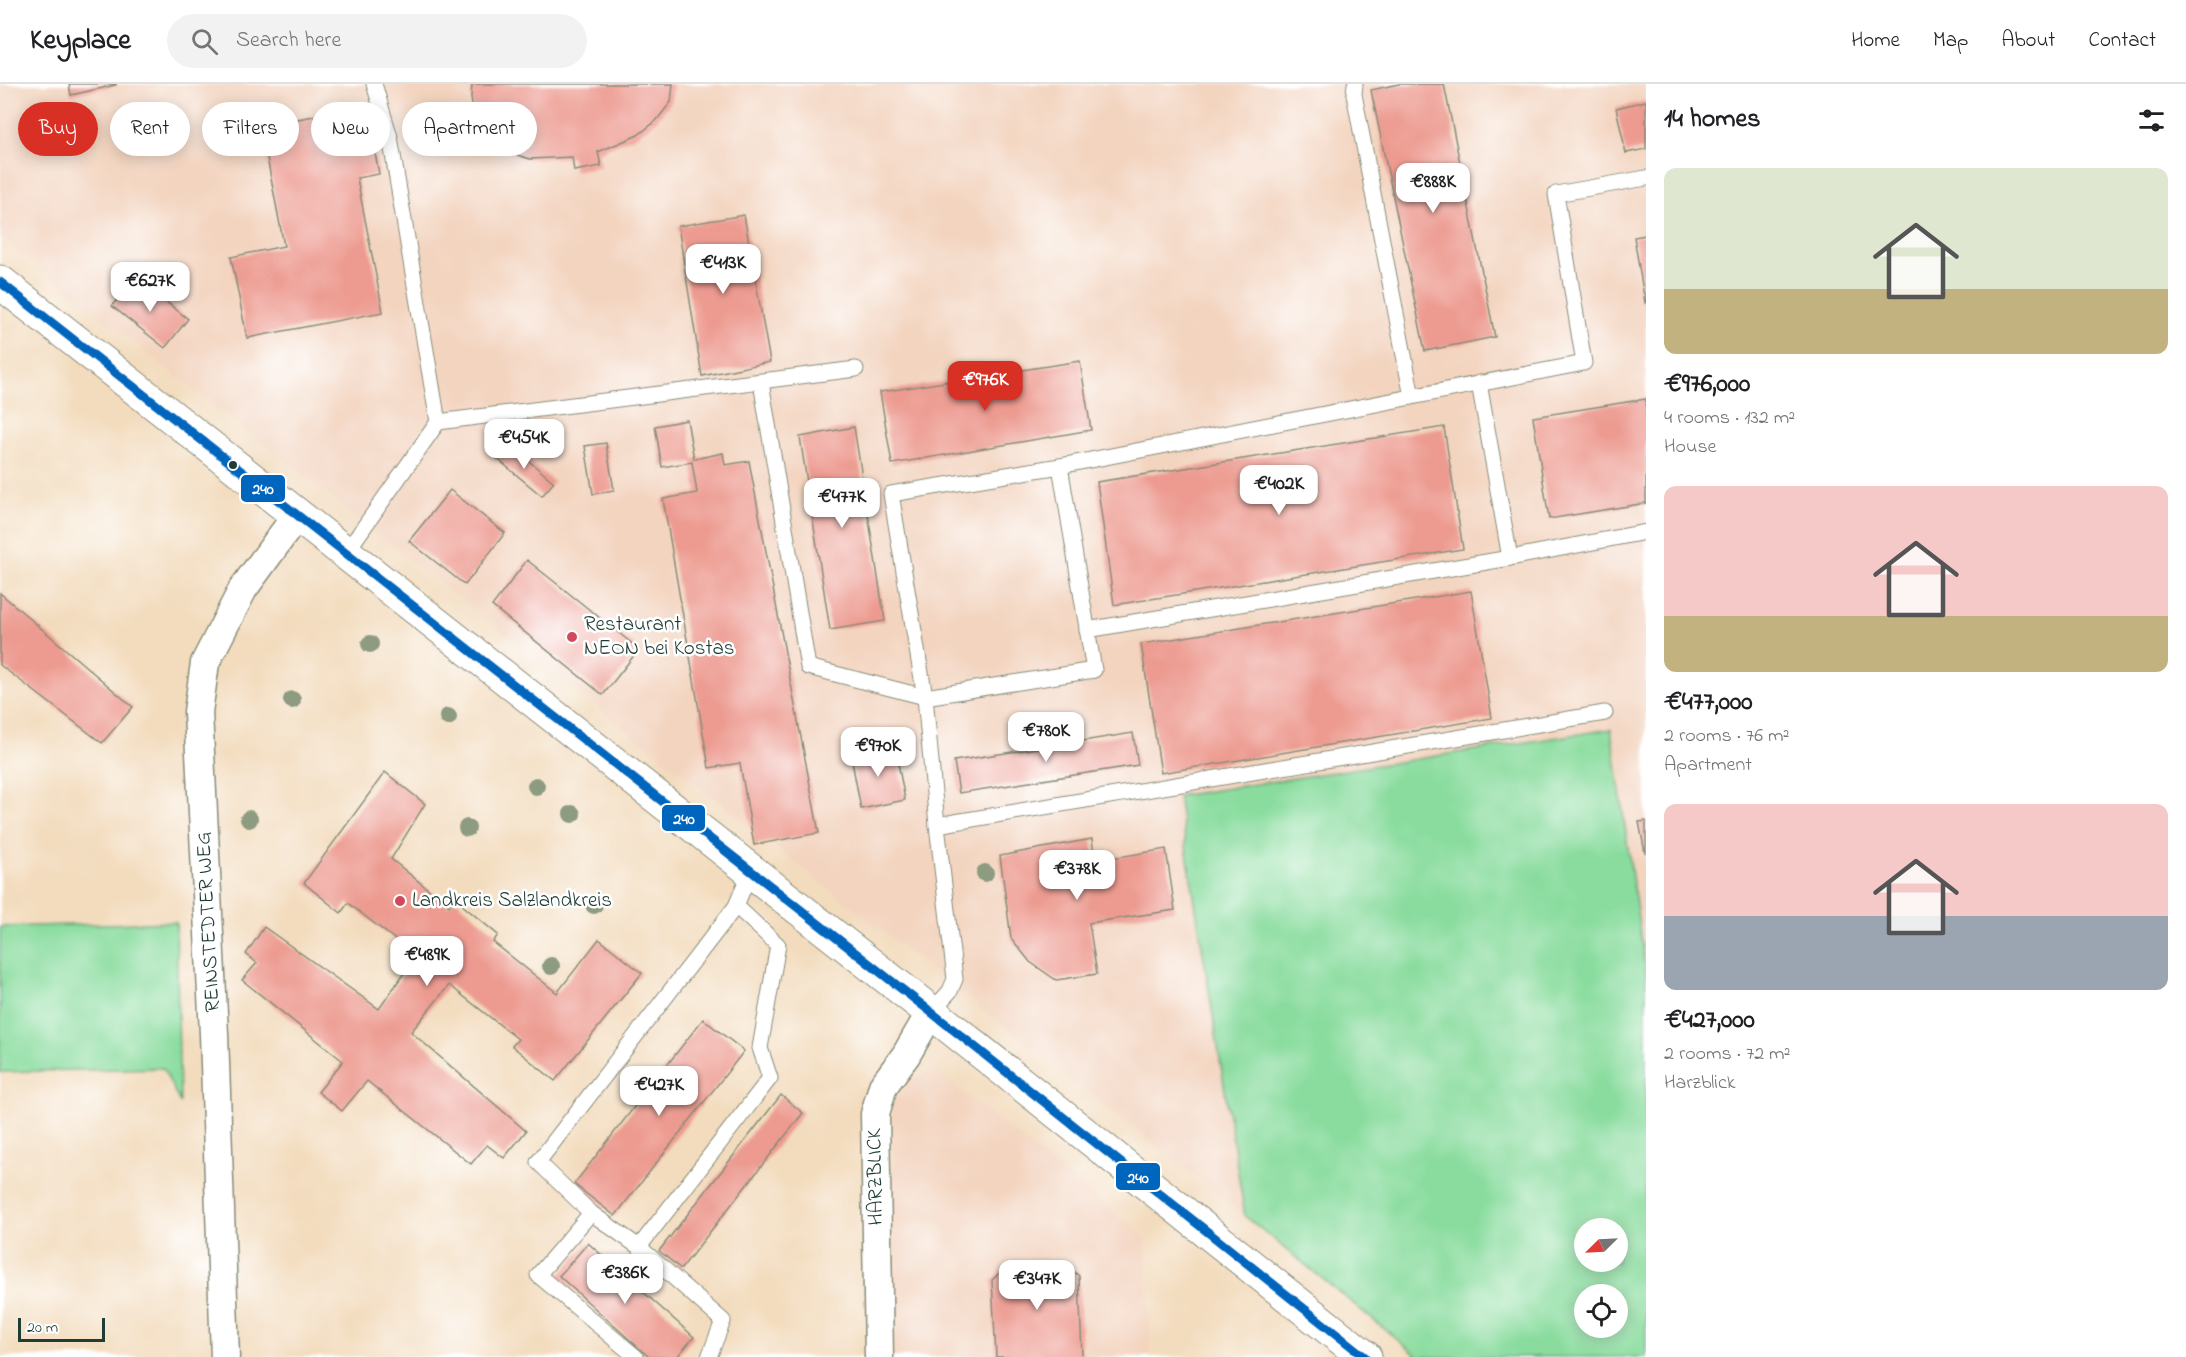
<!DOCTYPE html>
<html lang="en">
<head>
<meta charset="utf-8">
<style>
  :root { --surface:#fff; --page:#f2f2f2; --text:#202124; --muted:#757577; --line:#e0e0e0; --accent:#d93025 }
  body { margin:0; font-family:"Indie Flower",sans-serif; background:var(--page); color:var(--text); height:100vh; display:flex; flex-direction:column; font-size:22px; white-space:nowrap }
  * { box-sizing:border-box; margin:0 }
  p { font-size:20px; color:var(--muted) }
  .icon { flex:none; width:33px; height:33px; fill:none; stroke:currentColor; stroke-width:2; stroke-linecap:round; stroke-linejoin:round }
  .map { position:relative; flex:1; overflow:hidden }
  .sheet { display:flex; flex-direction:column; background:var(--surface); width:540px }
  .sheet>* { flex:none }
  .top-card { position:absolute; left:18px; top:18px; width:570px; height:54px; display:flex; gap:12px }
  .needle { width:39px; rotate:246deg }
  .fabs { position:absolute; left:1574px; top:1134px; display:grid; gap:12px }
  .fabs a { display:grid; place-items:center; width:54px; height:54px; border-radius:50%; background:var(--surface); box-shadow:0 3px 15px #0003; font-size:30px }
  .scale { position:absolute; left:18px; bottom:15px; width:87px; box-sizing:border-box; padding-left:6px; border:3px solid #1f3d34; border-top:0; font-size:16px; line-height:21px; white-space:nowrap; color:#1f3d34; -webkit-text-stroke:4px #fff; paint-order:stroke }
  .price { position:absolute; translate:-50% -51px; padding:0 14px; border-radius:12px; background:#fff; color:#222; font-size:20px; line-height:39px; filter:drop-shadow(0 2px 3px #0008) }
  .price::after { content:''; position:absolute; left:50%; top:36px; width:18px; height:14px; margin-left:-9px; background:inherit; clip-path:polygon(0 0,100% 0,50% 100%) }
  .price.current { background:var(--accent); color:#fff }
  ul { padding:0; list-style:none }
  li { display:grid; align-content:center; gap:12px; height:318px; padding:0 18px }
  li span { display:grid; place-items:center; height:186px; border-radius:12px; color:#555 }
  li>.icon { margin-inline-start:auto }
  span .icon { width:108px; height:108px; fill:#fffc; stroke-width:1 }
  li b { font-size:26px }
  h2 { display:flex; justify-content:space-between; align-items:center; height:72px; padding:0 18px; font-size:26px }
  .pill { padding:0 21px; border-radius:27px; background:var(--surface); box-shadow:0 3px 15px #0003; font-size:21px; line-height:54px }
  .pill.current { background:var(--accent); color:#fff }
  header { display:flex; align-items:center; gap:36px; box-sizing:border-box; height:84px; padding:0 30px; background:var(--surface); border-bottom:2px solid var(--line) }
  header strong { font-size:28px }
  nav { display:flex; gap:33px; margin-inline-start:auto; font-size:21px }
  .search { width:420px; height:54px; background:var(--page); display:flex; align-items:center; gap:15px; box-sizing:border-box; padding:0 21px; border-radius:33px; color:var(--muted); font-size:22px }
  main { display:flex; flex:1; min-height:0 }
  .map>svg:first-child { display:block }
  .built { fill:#f3d4bf }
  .green { fill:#89dc9e; stroke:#548c69; stroke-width:1.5; fill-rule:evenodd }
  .building { fill:#ed9b91 }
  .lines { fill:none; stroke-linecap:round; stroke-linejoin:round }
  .lane-casing { stroke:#898c79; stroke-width:17 }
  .street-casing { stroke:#898c79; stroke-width:31 }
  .primary-casing { stroke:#898c79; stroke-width:35 }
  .lane { stroke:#fff; stroke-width:15 }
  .street { stroke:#fff; stroke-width:28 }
  .primary { stroke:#fff; stroke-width:33 }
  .bus-1-casing { stroke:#fff; stroke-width:14 }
  .bus-1 { stroke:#0065bd; stroke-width:9 }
  .tree { fill:#8d9b80 }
  .bus-dot { fill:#1f3d34; stroke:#fff; stroke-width:2 }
  .poi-dot { fill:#d1495b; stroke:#fff; stroke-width:2 }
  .labels { text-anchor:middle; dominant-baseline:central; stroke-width:5; stroke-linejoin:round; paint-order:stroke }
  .poi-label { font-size:21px; fill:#1f3d34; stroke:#fff; text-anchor:start }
  .street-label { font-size:21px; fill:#1f3d34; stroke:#fff }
  .line-badge { stroke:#fff; stroke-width:2 }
  .badge-label { font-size:16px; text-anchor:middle; font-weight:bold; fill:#fff }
</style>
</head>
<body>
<header>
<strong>Keyplace</strong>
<div class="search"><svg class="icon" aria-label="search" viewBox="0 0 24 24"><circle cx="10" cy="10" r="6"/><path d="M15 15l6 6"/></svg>Search here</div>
<nav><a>Home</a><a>Map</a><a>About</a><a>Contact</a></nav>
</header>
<main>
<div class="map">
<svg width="1646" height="1273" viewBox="0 0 1646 1273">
  <rect width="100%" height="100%" fill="#fff"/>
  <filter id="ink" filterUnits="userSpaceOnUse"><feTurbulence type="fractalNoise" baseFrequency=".0167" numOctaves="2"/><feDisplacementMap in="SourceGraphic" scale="12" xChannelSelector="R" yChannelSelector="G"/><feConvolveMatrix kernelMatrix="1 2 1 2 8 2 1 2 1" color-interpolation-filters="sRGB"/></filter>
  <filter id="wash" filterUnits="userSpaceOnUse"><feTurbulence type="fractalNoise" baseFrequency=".008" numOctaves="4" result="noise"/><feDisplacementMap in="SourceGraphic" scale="24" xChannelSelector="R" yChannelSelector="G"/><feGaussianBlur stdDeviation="1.35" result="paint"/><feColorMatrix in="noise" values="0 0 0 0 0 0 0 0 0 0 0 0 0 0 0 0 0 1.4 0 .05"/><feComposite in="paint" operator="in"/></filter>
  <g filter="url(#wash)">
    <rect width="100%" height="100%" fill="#f3dcbe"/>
    <g class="built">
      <path d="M0,0h1646v891l-35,-246 -433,67 67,420 -1245,-979z"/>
      <path d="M936,987l210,167 5,119h-257l-2,-251 8,-14 12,-14z"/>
    </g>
    <g class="green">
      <path d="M1611,645l35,246v382h-227l-174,-141 -67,-420zM1584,1144h33v34h-33zM1584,1210h33v34h-33z"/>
      <path d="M176,838l4,181 -17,-35 -163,4v-145z"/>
    </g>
    <g id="blocks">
      <g class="building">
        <path d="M69,0h47v1l-45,10z"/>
        <path d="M472,0h201l-2,18 -15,19 -18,14 -40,17 3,14 -27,5 -2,-14 -42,2 -30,-9 -14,-8 -12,-22 -3,-23z"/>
        <path d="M1399,0h45l51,253 -70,14 -54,-261z"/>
        <path d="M1646,17v48l-20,4 -10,-45z"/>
        <path d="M366,22l13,68 -22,4 26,134 -136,26 -16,-81 53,-11 -23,-120z"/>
        <path d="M744,131l26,147 -68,14 -24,-150z"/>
        <path d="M1646,151v67l-1,1 -11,-66z"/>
        <path d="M134,193l54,42 -23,29 -53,-42z"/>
        <path d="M1080,277l11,69 -199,34 -12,-72z"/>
        <path d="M1646,315v104l-97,16 -16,-102z"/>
        <path d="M687,336l7,39 29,-6 2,12 24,-4 70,372 -65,12 -14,-82 -31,5 -46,-269 34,-6 -5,-31 -30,5 -7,-41z"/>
        <path d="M854,343l31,194 -55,9 -30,-193z"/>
        <path d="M1444,343l19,122 -349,56 -17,-123z"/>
        <path d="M507,359l47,39 -12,14 -47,-39z"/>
        <path d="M606,359l8,47 -21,4 -8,-48z"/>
        <path d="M450,406l55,43 -40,52 -56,-44z"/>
        <path d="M527,476l112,89 -36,46 -111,-89z"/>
        <path d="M1471,507l21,127 -331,55 -20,-129z"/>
        <path d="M0,509l133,114 -31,36 -102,-78z"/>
        <path d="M1133,649l5,32 -179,28 -5,-32z"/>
        <path d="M895,663l10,53 -44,9 -10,-53z"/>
        <path d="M385,688l40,32 -34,55 58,47 6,-7 43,36 -5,7 64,51 42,-54 43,34 -87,108 -43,-35 6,-7 -69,-54 -38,47 115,99 -22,27 -17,-13 -16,19 -104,-83 -25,30 -24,-19 25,-31 -101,-81 15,-17 -11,-9 18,-27 115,82 37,-53 -68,-53 -7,10 -37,-30z"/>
        <path d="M1646,737v32h-1l-6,-31z"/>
        <path d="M1092,755l3,22 71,-12 9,61 -86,13 8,51 -41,6 -26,-18 -19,-24 -11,-82z"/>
        <path d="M703,935l41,32 -129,165 -41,-32z"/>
        <path d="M781,1011l22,18 -122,156 -22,-18z"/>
        <path d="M588,1159l106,94 -17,20h-28l-90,-81z"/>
        <path d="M1064,1178l15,14 3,81h-86l-4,-77 15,-14z"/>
      </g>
    </g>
  </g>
  <g filter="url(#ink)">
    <use href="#blocks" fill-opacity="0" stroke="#898c79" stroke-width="1.5"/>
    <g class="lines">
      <defs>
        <g id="lane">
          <path d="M1355,0l-1,10 58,303"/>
          <path d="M761,298l47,285 117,30 12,128"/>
          <path d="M438,338l418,-53"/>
          <path d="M1060,382l524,-103 -28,-169 90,-16"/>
          <path d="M1060,382l34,204 -169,27 -34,-203z"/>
          <path d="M345,470l93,-132 -48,-285 -16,-53"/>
          <path d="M1510,474l136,-26"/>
          <path d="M1087,546l423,-72 -31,-175"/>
          <path d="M931,928l19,-21 5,-12 -18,-154 668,-112"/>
          <path d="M591,1129l-53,62 98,82"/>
          <path d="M639,1163l131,-169 -10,-30 18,-103 -42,-39"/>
          <path d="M709,1273l14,-36 -84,-74 -48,-34 -53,-51 198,-256 14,-34"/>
        </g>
        <g id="street">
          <path d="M225,1273l-11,-323 -16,-322 7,-49 38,-74 54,-74"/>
          <path d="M879,1273l-4,-243 8,-28 23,-31 25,-43"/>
        </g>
        <path id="primary" d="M0,198l931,730 434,345"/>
      </defs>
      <use href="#lane" class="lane-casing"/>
      <use href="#street" class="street-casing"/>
      <use href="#primary" class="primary-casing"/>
      <use href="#lane" class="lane"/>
      <use href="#street" class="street"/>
      <use href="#primary" class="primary"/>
      <defs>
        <path id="bus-1" d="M0,198l931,730 434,345"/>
      </defs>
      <use href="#bus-1" class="bus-1-casing"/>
      <use href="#bus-1" class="bus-1"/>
    </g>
    <g class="tree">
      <circle cx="370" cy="560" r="9"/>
      <circle cx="292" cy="616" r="9"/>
      <circle cx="448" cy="633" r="9"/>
      <circle cx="536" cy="702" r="9"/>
      <circle cx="572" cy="730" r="9"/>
      <circle cx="249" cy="735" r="9"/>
      <circle cx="467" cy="744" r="9"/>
      <circle cx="985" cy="789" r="9"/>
      <circle cx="594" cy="821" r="9"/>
      <circle cx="551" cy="882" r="9"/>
    </g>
  </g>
  <circle class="bus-dot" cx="233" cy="381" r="5"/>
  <g class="poi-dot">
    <circle cx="572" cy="553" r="6"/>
    <circle cx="400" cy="817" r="6"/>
  </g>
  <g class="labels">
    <g class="poi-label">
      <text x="584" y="541">Restaurant<tspan x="584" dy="24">NEON bei Kostas</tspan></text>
      <text x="412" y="817">Landkreis Salzlandkreis</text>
    </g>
    <g class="street-label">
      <text transform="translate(209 838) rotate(-93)">REINSTEDTER WEG</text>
      <text transform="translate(876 1093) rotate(-91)">HARZBLICK</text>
    </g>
  </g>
  <g class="line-badge">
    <rect x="240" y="390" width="46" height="29" rx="6" fill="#0065bd"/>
    <rect x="661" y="720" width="45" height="28" rx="6" fill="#0065bd"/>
    <rect x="1115" y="1078" width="46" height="29" rx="6" fill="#0065bd"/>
  </g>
  <g class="badge-label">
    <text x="263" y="410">240</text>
    <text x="684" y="740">240</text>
    <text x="1138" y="1099">240</text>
  </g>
</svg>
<div class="fabs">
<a><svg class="needle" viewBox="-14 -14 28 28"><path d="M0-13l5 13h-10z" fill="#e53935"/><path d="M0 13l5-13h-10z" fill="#757577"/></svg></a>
<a><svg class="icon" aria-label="locate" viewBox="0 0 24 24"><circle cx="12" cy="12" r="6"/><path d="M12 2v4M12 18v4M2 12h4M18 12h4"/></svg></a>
</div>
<div class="scale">20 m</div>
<b class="price" style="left:1433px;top:130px">€888K</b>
<b class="price" style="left:723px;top:211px">€413K</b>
<b class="price" style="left:150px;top:229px">€627K</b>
<b class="price current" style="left:985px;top:328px">€976K</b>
<b class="price" style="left:524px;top:386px">€454K</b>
<b class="price" style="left:1279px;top:432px">€402K</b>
<b class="price" style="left:842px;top:445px">€477K</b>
<b class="price" style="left:1046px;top:679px">€780K</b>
<b class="price" style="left:878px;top:694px">€970K</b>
<b class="price" style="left:1077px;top:817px">€378K</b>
<b class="price" style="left:427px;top:903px">€489K</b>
<b class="price" style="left:659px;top:1033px">€427K</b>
<b class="price" style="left:625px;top:1221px">€386K</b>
<b class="price" style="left:1037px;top:1227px">€347K</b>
<div class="top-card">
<a class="pill current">Buy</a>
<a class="pill">Rent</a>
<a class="pill">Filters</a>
<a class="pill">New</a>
<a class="pill">Apartment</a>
</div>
</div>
<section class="sheet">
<h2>14 homes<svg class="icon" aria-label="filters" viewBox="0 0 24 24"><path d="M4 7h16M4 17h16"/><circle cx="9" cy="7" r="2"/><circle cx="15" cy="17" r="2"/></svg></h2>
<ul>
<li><span style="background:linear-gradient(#dfe7d0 65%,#c2b280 0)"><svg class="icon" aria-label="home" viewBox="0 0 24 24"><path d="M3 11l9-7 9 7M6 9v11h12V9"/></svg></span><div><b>€976,000</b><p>4 rooms · 132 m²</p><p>House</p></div></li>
<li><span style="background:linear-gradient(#f6c9c9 70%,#c2b280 0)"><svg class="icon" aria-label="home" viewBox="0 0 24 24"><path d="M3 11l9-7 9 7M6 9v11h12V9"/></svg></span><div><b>€477,000</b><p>2 rooms · 76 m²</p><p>Apartment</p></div></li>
<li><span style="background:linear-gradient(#f6c9c9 60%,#9aa5b1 0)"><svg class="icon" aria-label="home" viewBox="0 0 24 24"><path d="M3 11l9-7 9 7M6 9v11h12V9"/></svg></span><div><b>€427,000</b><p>2 rooms · 72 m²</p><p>Harzblick</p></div></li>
</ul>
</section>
</main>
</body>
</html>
